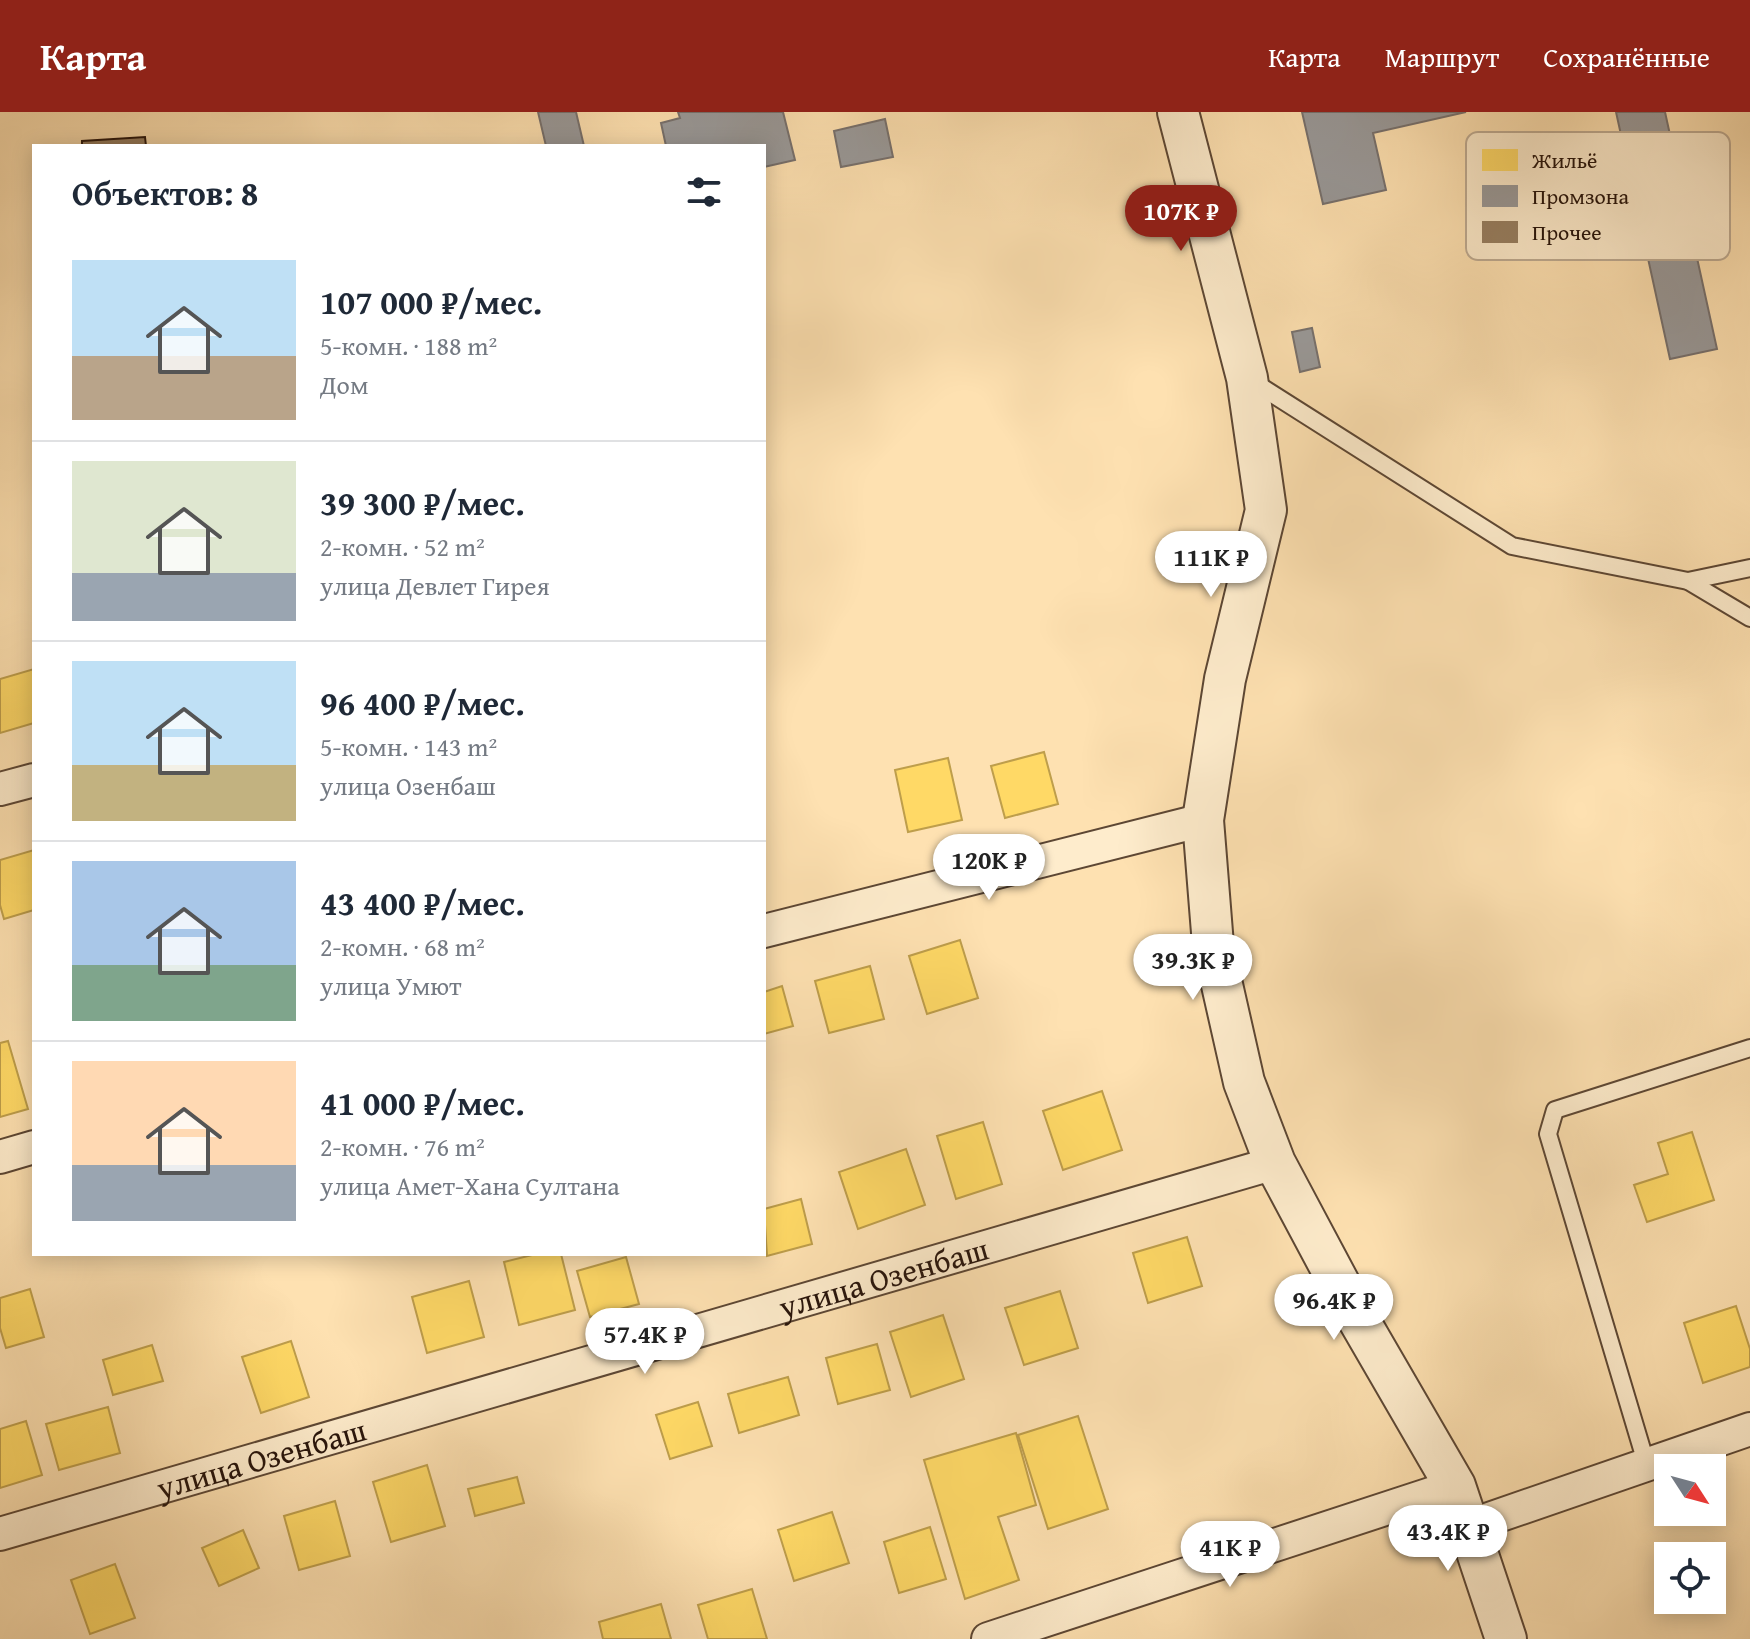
<!DOCTYPE html>
<html lang="ru">
<head>
<meta charset="utf-8">
<style>
  :root { --surface:#fff; --page:#f6f6f7; --text:#1f2937; --muted:#747a83; --line:#e0e1e3; --accent:#8f2418 }
  body { margin:0; font-family:"Gentium Book Plus",serif; background:var(--page); color:var(--text); height:100vh; display:flex; flex-direction:column; font-size:30px; white-space:nowrap }
  * { box-sizing:border-box; margin:0 }
  p { font-size:26px; color:var(--muted) }
  .icon { flex:none; width:44px; height:44px; fill:none; stroke:currentColor; stroke-width:2; stroke-linecap:round; stroke-linejoin:round }
  .map { position:relative; flex:1; overflow:hidden }
  .sheet { position:absolute; left:32px; top:32px; width:734px; height:1112px; display:flex; flex-direction:column; background:var(--surface); border-radius:0px; box-shadow:0 4px 20px #0003 }
  .sheet>* { flex:none }
  .needle { width:52px; rotate:126deg }
  .controls { position:absolute; left:1654px; top:1342px; display:grid; gap:16px }
  .controls a { display:grid; place-items:center; width:72px; height:72px; border-radius:0px; background:var(--surface); box-shadow:0 4px 20px #0003; font-size:40px }
  .price { position:absolute; translate:-50% -68px; padding:0 18px; border-radius:28px; background:#fff; color:#222; font-size:26px; line-height:52px; filter:drop-shadow(0 2px 4px #0008) }
  .price::after { content:''; position:absolute; left:50%; top:48px; width:24px; height:18px; margin-left:-12px; background:inherit; clip-path:polygon(0 0,100% 0,50% 100%) }
  .price.on { background:var(--accent); color:#fff }
  ul { padding:0; list-style:none }
  li { display:flex; align-items:center; gap:24px; height:200px; padding:0 40px }
  li+li { border-top:2px solid var(--line) }
  li span { display:grid; place-items:center; flex:none; width:224px; height:160px; border-radius:0px; color:#555 }
  li>.icon { margin-inline-start:auto }
  span .icon { width:96px; height:96px; fill:#fffc; stroke-width:1 }
  li b { font-size:34px }
  h2 { display:flex; justify-content:space-between; align-items:center; height:96px; padding:0 40px; font-size:34px }
  header { display:flex; align-items:center; gap:48px; box-sizing:border-box; height:112px; padding:0 40px; background:var(--accent); color:#fff }
  header strong { font-size:38px }
  nav { display:flex; gap:44px; margin-inline-start:auto; font-size:28px }
  .map>svg:first-child { display:block }
  .homes { fill:#ffd966; stroke:#be9e4b; stroke-width:2 }
  .industry { fill:#999; stroke:#77716e; stroke-width:2 }
  .building { fill:#977f61; stroke:#27140b; stroke-width:2 }
  .lines { fill:none; stroke-linecap:round; stroke-linejoin:round }
  .service-casing { stroke:#5d4734; stroke-width:20 }
  .minor-casing { stroke:#5d4734; stroke-width:36 }
  .tertiary-casing { stroke:#5d4734; stroke-width:44 }
  .service { stroke:#feeccc; stroke-width:16 }
  .minor { stroke:#feeccc; stroke-width:32 }
  .tertiary { stroke:#feeccc; stroke-width:40 }
  .labels { text-anchor:middle; dominant-baseline:central; stroke-width:8; stroke-linejoin:round; paint-order:stroke }
  .street-label { font-size:32px; fill:#27140b; stroke:#feeccc }
  .key { fill:#feeccc; stroke:#beab92; stroke-width:2 }
  .key-label { font-size:22px; fill:#27140b }
</style>
</head>
<body>
<header>
<strong>Карта</strong>
<nav><a>Карта</a><a>Маршрут</a><a>Сохранённые</a></nav>
</header>
<div class="map">
<svg width="1750" height="1527" viewBox="0 0 1750 1527">
  <rect width="100%" height="100%" fill="#fee1b1"/>
  <filter id="stains"><feTurbulence type="fractalNoise" baseFrequency=".0025" numOctaves="4"/><feColorMatrix values="0 0 0 0 .2 0 0 0 0 .09 0 0 0 0 .02 0 0 0 .5 -.17"/></filter>
  <radialGradient id="worn" r=".72"><stop offset=".6" stop-color="#630" stop-opacity="0"/><stop offset="1" stop-color="#630" stop-opacity=".3"/></radialGradient>
  <g class="homes">
    <path d="M34,557v54l-34,10v-54z"/>
    <path d="M1044,640l14,52 -53,14 -14,-52z"/>
    <path d="M948,646l14,62 -54,12 -13,-62z"/>
    <path d="M34,738v60l-30,9 -4,-14v-45z"/>
    <path d="M960,828l18,58 -51,16 -18,-58z"/>
    <path d="M870,854l14,53 -55,14 -14,-52z"/>
    <path d="M782,874l11,40 -29,8v-42z"/>
    <path d="M8,929l20,68 -28,8v-74z"/>
    <path d="M1102,979l20,59 -59,20 -20,-59z"/>
    <path d="M983,1010l19,62 -46,15 -19,-63z"/>
    <path d="M1692,1020l22,68 -67,22 -13,-37 34,-11 -10,-31z"/>
    <path d="M906,1037l19,56 -67,24 -19,-57z"/>
    <path d="M801,1087l11,45 -45,12 -3,-47z"/>
    <path d="M1187,1125l15,49 -54,17 -15,-50z"/>
    <path d="M536,1142h25l14,56 -56,15 -15,-63z"/>
    <path d="M626,1145l13,47 -49,13 -13,-46z"/>
    <path d="M469,1169l15,56 -57,16 -15,-56z"/>
    <path d="M30,1177l14,48 -38,11 -6,-20v-30z"/>
    <path d="M1060,1179l18,57 -54,17 -19,-57z"/>
    <path d="M1736,1194l14,43v18l-47,16 -19,-60z"/>
    <path d="M943,1203l21,64 -53,18 -21,-65z"/>
    <path d="M291,1229l18,56 -48,16 -19,-56z"/>
    <path d="M877,1232l13,46 -52,14 -12,-46z"/>
    <path d="M152,1233l11,36 -50,14 -10,-35z"/>
    <path d="M788,1265l11,38 -60,18 -11,-39z"/>
    <path d="M698,1290l14,44 -42,13 -14,-44z"/>
    <path d="M108,1295l12,46 -61,17 -13,-46z"/>
    <path d="M1078,1304l30,93 -60,20 -30,-94z"/>
    <path d="M26,1309l16,54 -42,13v-59z"/>
    <path d="M1016,1321l20,72 -38,12 21,63 -54,19 -41,-139z"/>
    <path d="M427,1353l18,61 -54,16 -18,-60z"/>
    <path d="M517,1365l7,26 -49,13 -7,-27z"/>
    <path d="M335,1389l15,55 -51,14 -15,-54z"/>
    <path d="M832,1400l17,51 -55,18 -16,-51z"/>
    <path d="M930,1415l16,52 -47,14 -15,-51z"/>
    <path d="M243,1418l16,38 -40,18 -17,-38z"/>
    <path d="M115,1452l20,54 -45,16 -19,-54z"/>
    <path d="M752,1477l15,50h-59l-10,-34z"/>
    <path d="M661,1492l10,35h-68l-4,-17z"/>
  </g>
  <g class="industry">
    <path d="M538,0h38l8,34h-38z"/>
    <path d="M678,0h105l12,48 -31,7v-21h-98l-5,-23 19,-5z"/>
    <path d="M1302,0h164l-93,21 13,57 -63,14z"/>
    <path d="M1616,0h49l52,237 -47,10z"/>
    <path d="M885,7l8,38 -52,10 -7,-36z"/>
    <path d="M1312,216l8,39 -20,5 -8,-40z"/>
  </g>
  <path class="building" d="M145,25l1,9h-64v-5z"/>
  <g class="lines">
    <defs>
      <g id="service">
        <path d="M1252,269l260,165 176,35 62,37"/>
        <path d="M1688,469l62,-13"/>
        <path d="M1647,1354l-99,-332 7,-24 195,-62"/>
      </g>
      <g id="minor">
        <path d="M0,677l34,-9"/>
        <path d="M764,819l439,-111"/>
        <path d="M0,1045l34,-10"/>
        <path d="M1466,1415l284,-98"/>
        <path id="s1" d="M0,1422l1275,-371"/>
        <path d="M988,1527l467,-153"/>
      </g>
      <path id="tertiary" d="M1178,0l69,266 19,132 -41,169 -22,141 10,125 31,137 31,81 82,154 98,169 51,153"/>
    </defs>
    <use href="#service" class="service-casing"/>
    <use href="#minor" class="minor-casing"/>
    <use href="#tertiary" class="tertiary-casing"/>
    <use href="#service" class="service"/>
    <use href="#minor" class="minor"/>
    <use href="#tertiary" class="tertiary"/>
  </g>
  <g class="labels">
    <g class="street-label">
      <text stroke="none"><textPath href="#s1" startOffset="920">улица Озенбаш</textPath></text>
      <text stroke="none"><textPath href="#s1" startOffset="272">улица Озенбаш</textPath></text>
    </g>
  </g>
  <rect x="1466" y="20" width="264" height="128" rx="12" class="key"/>
  <rect x="1482" y="37" width="36" height="22" fill="#ffd966"/>
  <rect x="1482" y="73" width="36" height="22" fill="#999"/>
  <rect x="1482" y="109" width="36" height="22" fill="#977f61"/>
  <g class="key-label">
    <text x="1532" y="56">Жильё</text>
    <text x="1532" y="92">Промзона</text>
    <text x="1532" y="128">Прочее</text>
  </g>
  <rect width="100%" height="100%" filter="url(#stains)"/>
  <rect width="100%" height="100%" fill="url(#worn)"/>
</svg>
<div class="controls">
<a><svg class="needle" viewBox="-14 -14 28 28"><path d="M0-13l5 13h-10z" fill="#e53935"/><path d="M0 13l5-13h-10z" fill="#747a83"/></svg></a>
<a><svg class="icon" aria-label="locate" viewBox="0 0 24 24"><circle cx="12" cy="12" r="6"/><path d="M12 2v4M12 18v4M2 12h4M18 12h4"/></svg></a>
</div>
<b class="price on" style="left:1181px;top:141px">107K ₽</b>
<b class="price" style="left:1211px;top:487px">111K ₽</b>
<b class="price" style="left:989px;top:790px">120K ₽</b>
<b class="price" style="left:1193px;top:890px">39.3K ₽</b>
<b class="price" style="left:1334px;top:1230px">96.4K ₽</b>
<b class="price" style="left:645px;top:1264px">57.4K ₽</b>
<b class="price" style="left:1448px;top:1461px">43.4K ₽</b>
<b class="price" style="left:1230px;top:1477px">41K ₽</b>
<section class="sheet">
<h2>Объектов: 8<svg class="icon" aria-label="filters" viewBox="0 0 24 24"><path d="M4 7h16M4 17h16"/><circle cx="9" cy="7" r="2"/><circle cx="15" cy="17" r="2"/></svg></h2>
<ul>
<li><span style="background:linear-gradient(#bfe0f5 60%,#b9a48a 0)"><svg class="icon" aria-label="home" viewBox="0 0 24 24"><path d="M3 11l9-7 9 7M6 9v11h12V9"/></svg></span><div><b>107 000 ₽/мес.</b><p>5-комн. · 188 m²</p><p>Дом</p></div></li>
<li><span style="background:linear-gradient(#dfe7d0 70%,#9aa5b1 0)"><svg class="icon" aria-label="home" viewBox="0 0 24 24"><path d="M3 11l9-7 9 7M6 9v11h12V9"/></svg></span><div><b>39 300 ₽/мес.</b><p>2-комн. · 52 m²</p><p>улица Девлет Гирея</p></div></li>
<li><span style="background:linear-gradient(#bfe0f5 65%,#c2b280 0)"><svg class="icon" aria-label="home" viewBox="0 0 24 24"><path d="M3 11l9-7 9 7M6 9v11h12V9"/></svg></span><div><b>96 400 ₽/мес.</b><p>5-комн. · 143 m²</p><p>улица Озенбаш</p></div></li>
<li><span style="background:linear-gradient(#a9c7e8 65%,#7fa58c 0)"><svg class="icon" aria-label="home" viewBox="0 0 24 24"><path d="M3 11l9-7 9 7M6 9v11h12V9"/></svg></span><div><b>43 400 ₽/мес.</b><p>2-комн. · 68 m²</p><p>улица Умют</p></div></li>
<li><span style="background:linear-gradient(#ffd9b3 65%,#9aa5b1 0)"><svg class="icon" aria-label="home" viewBox="0 0 24 24"><path d="M3 11l9-7 9 7M6 9v11h12V9"/></svg></span><div><b>41 000 ₽/мес.</b><p>2-комн. · 76 m²</p><p>улица Амет-Хана Султана</p></div></li>
</ul>
</section>
</div>
</body>
</html>
